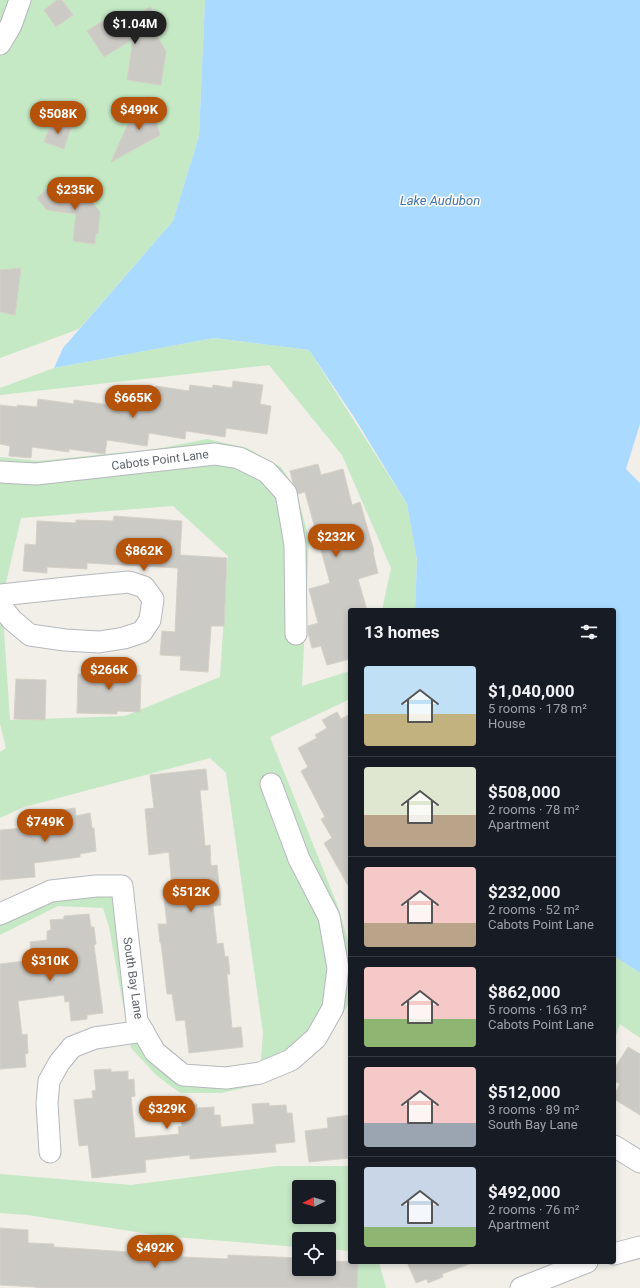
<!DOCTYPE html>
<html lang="en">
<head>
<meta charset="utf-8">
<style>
  :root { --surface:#171b24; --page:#242831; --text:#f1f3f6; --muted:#9ea1a6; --line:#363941; --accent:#b45309 }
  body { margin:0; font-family:Roboto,sans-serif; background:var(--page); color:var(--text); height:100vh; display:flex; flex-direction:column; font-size:15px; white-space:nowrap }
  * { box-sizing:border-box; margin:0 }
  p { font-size:13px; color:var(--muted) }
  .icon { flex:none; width:22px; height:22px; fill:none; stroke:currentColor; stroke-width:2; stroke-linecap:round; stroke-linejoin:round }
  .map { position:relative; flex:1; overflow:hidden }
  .drawer { position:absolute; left:348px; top:608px; width:268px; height:656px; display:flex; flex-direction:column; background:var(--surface); border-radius:4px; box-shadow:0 2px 6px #0003 }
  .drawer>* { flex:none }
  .needle { width:26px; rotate:265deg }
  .fabs { position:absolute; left:292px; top:1180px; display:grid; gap:8px }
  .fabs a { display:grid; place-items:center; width:44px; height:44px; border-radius:4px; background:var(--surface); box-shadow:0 2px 6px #0003; font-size:20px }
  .price { position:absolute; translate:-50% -34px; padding:0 9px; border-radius:14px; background:var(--accent); color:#fff; font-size:13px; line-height:26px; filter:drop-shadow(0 1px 2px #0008) }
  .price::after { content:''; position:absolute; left:50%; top:24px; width:12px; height:9px; margin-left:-6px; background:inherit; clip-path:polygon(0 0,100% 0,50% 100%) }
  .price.current { background:#222; color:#fff }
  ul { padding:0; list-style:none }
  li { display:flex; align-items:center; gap:12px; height:100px; padding:0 16px }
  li+li { border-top:1px solid var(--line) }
  li span { display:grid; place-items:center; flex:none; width:112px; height:80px; border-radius:4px; color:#555 }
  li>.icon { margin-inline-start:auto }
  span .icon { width:48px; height:48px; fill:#fffc; stroke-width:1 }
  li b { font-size:17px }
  h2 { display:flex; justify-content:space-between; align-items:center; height:48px; padding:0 16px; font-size:17px }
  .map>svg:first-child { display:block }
  .green { fill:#c5e8c5; fill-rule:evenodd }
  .water { fill:#aadaff }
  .building { fill:#cccac5; stroke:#d6d1c6 }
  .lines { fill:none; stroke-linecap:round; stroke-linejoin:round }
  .minor-casing { stroke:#b5b8bc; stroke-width:23 }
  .minor { stroke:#fff; stroke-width:21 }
  .labels { text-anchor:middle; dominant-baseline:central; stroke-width:3; stroke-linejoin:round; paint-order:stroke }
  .street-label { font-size:12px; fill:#5f6368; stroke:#fff }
  .water-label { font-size:13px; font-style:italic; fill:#4174aa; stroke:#fff }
</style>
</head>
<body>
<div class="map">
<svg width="640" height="1288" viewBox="0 0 640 1288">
  <rect width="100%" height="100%" fill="#f1efe8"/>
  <g class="green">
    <path d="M0,0h205l-6,136 -26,85 -94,108 -79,29z"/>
    <path d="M214,338l95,12 98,154 10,56 -2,50h-33l9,-42 -49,-113 -73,-90 -269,30v-7l54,-20z"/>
    <path d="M207,439l40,9 34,19 15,23 13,49 -7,147 48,-15v28l-80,38 69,172 11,40v52l-23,39 -27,27 -39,17 -40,9h-41l-24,-18 -25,-27 -22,-121 -6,-19 -45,-2 -58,29v-17l51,-27 71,-5 15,135 46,54 77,-2 3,-40 -37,-260 -16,-15 -186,49 -24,11v-66l6,-4 -6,-24v-267l38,4 118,-12zM173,506l55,50 -8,121 -95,39 -115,4 -8,-120 19,-82z"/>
    <path d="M614,956l26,17v65l-20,-14 -6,16z"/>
    <path d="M277,1166h73v85l-21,-2v-10h-30v8l-137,-11 -134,-21 -28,-2v-39l131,11zM299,1187h30v30h-30z"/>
    <path d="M358,1262h21l7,26h-29z"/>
  </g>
  <path class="water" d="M205,0h435v424l-14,45 14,14v490l-26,-17v-346h-199l2,-50 -10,-56 -53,-87 -45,-67 -95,-12 -160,30 9,-20 110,-127 26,-85z"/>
  <g class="building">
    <path d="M57,0h5l11,15 -17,12 -12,-17z"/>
    <path d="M150,7l15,24 -8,5 9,15 -5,34 -34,-5 6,-41 -29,18 -17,-26 24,-15 7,11z"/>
    <path d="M149,95l11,40 -49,27 20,-45 7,3z"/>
    <path d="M52,121l19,6 -7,22 -20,-7z"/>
    <path d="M52,184l6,6 33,4 -1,5 10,13 -2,22 -2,-1 -1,11 -22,-3 3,-27 -29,-4 -10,-12z"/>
    <path d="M21,268l-6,47 -15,-3v-42z"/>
    <path d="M233,381l30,4 -3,19 11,2 -4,28 -41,-6 -1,9 -39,-6 -1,8 -36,-6 -2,13 -40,-6 -2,14 -36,-5v3l-37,-5 -1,11 -22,-2 1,-10 -10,-2v-39l17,2v-2l20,2 1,-8 36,5v-4l36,5 2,-13 21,3 1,-4 20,3 2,-8 33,5 1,-6 22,3 1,-3 19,3z"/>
    <path d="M318,464l3,11 22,-6 9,36 8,-3 14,49 -1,1 5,21 -20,6 9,31h-17v49l-23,6 -6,-19 -9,2 -4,-15v-7l10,-3 -9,-34 21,-6 -25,-91 -7,2 -5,-11 -3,-12z"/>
    <path d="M114,516l68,5 -2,34 47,3 -3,68h-13l-3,46 -28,-2 1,-14 -21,-1 2,-24 13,1 3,-64 -91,-5v6l-40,-2v6l-24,-2 2,-27 11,1 1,-24 39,2v-3l37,1z"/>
    <path d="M98,663l23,1v10l20,1 -1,37 -23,-1v3l-40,-1 1,-39 20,1z"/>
    <path d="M16,679l30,1 -1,40 -31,-1z"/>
    <path d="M337,712l4,7 9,-5v175l-26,-46 8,-5 -11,-19 4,-2 -24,-46 7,-4 -10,-19 19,-10 -2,-3 12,-7 -5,-8z"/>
    <path d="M206,769l2,21h-8l5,56 5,-1 1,21 6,-1 4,40 -8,1 4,38 6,-1 2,14 3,-1 2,18h-3l5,54 9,-1 2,20 -54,6 -4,-33 -9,1 -4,-27h-5l-6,-51h-1l-2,-19h9l-4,-34 9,-1 -3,-37 -20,3 -4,-46 9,-1 -4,-33z"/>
    <path d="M75,808l1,8 14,-3 2,15h2l2,23 -16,3v3l-46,6 1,14 -35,3v-50l38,-3 -2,-13z"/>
    <path d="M89,914l2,13h3l2,17 -2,1 9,68 -16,2v4l-16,2 -2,-20 -4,1 -1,-7 -46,6 4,34 5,-1 1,19 -3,1 1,13 -26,2v-105l32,-4 -2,-18 17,-2v-9l4,-1 -1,-10 14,-1v-3z"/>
    <path d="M628,1047l12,7v61l-26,-16v-4l6,-11 -6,-3v-12z"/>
    <path d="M111,1069v3l17,-1v9l6,-1 1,17 -4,1 4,41 44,-4 -1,-7 4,-1 -2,-20 17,-2v4l17,-1v8h6l1,12 33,-3 -2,-20 17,-1v3l17,-1 1,8h5l3,29 -20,2 1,8 -86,7v-4l-45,5 1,12 -54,6 -4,-33 -9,1 -5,-46 19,-2 -1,-7 4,-1 -2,-20z"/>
    <path d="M350,1115v43l-41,4 -4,-31 23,-3 -1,-10z"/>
    <path d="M0,1228l28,2v13l26,1v3l75,5 1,-4 27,1v3l25,2v3l46,2v-4l71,3v11h30v-5h3v-3l26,1 -1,26h-321v-1l-36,-2z"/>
    <path d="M407,1262h61l1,2 -27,10 1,3 -15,6 -1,-4 -11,4z"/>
  </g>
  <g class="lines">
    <defs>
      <g id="minor">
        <path d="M0,44l11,-19 9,-25"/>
        <path d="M0,472l36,2 179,-20 24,4 28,14 19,21 9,52 1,89"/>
        <path d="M0,595l76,-8 53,-5 15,5 9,12 -3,21 -8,12 -18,6 -25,4 -34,-2 -35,-5 -18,-15 -12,-15"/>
        <path d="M0,914l51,-23 45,-5h26l15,135 18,31 28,23 43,3 34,-5 31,-13 25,-22 17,-30 5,-40 -9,-51 -30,-58 -28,-75"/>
        <path d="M614,1146l26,16"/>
        <path d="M50,1152l-3,-49 2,-22 10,-18 13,-16 23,-9 48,-7"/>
        <path d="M614,1254l26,-7"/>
        <path d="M521,1288l66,-26"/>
      </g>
    </defs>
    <use href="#minor" class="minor-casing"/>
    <use href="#minor" class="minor"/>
  </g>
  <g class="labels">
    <g class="street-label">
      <text transform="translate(160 460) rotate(-7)">Cabots Point Lane</text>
      <text transform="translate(133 978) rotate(82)">South Bay Lane</text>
    </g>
    <g class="water-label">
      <text x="440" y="200">Lake Audubon</text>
    </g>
  </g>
</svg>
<div class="fabs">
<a><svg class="needle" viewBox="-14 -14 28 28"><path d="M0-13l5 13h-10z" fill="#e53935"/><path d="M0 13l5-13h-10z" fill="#9ea1a6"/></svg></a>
<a><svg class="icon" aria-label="locate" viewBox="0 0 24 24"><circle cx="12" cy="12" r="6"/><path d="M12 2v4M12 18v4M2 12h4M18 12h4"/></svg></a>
</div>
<b class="price current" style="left:135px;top:45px">$1.04M</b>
<b class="price" style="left:139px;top:131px">$499K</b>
<b class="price" style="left:58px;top:135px">$508K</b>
<b class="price" style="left:75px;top:211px">$235K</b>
<b class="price" style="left:133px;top:419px">$665K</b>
<b class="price" style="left:336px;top:558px">$232K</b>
<b class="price" style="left:144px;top:572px">$862K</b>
<b class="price" style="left:109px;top:691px">$266K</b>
<b class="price" style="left:45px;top:843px">$749K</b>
<b class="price" style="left:191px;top:913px">$512K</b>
<b class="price" style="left:50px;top:982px">$310K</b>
<b class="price" style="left:167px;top:1130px">$329K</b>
<b class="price" style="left:155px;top:1269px">$492K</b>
<section class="drawer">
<h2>13 homes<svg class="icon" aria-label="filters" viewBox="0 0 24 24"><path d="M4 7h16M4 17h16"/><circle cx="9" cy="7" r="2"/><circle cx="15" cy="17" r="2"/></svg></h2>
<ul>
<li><span style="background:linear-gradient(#bfe0f5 60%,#c2b280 0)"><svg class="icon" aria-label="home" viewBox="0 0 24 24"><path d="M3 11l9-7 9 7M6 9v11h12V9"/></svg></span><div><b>$1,040,000</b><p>5 rooms · 178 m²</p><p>House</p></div></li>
<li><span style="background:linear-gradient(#dfe7d0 60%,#b9a48a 0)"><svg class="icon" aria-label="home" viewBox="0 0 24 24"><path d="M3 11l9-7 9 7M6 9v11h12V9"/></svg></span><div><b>$508,000</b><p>2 rooms · 78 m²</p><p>Apartment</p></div></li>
<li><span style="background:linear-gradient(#f6c9c9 70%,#b9a48a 0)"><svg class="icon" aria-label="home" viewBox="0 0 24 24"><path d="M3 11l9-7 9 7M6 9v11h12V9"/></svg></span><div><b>$232,000</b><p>2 rooms · 52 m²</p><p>Cabots Point Lane</p></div></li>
<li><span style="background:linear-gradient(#f6c9c9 65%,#8fb573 0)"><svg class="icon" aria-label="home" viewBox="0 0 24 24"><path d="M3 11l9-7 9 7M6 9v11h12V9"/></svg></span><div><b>$862,000</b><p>5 rooms · 163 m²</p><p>Cabots Point Lane</p></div></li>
<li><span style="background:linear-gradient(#f6c9c9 70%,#9aa5b1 0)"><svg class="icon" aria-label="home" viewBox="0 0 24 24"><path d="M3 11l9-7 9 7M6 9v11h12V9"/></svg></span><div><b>$512,000</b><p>3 rooms · 89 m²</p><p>South Bay Lane</p></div></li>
<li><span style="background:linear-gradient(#c9d6e8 75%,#8fb573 0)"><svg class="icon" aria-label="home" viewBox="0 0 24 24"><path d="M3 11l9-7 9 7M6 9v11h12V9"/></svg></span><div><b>$492,000</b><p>2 rooms · 76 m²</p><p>Apartment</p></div></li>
</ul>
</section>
</div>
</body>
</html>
